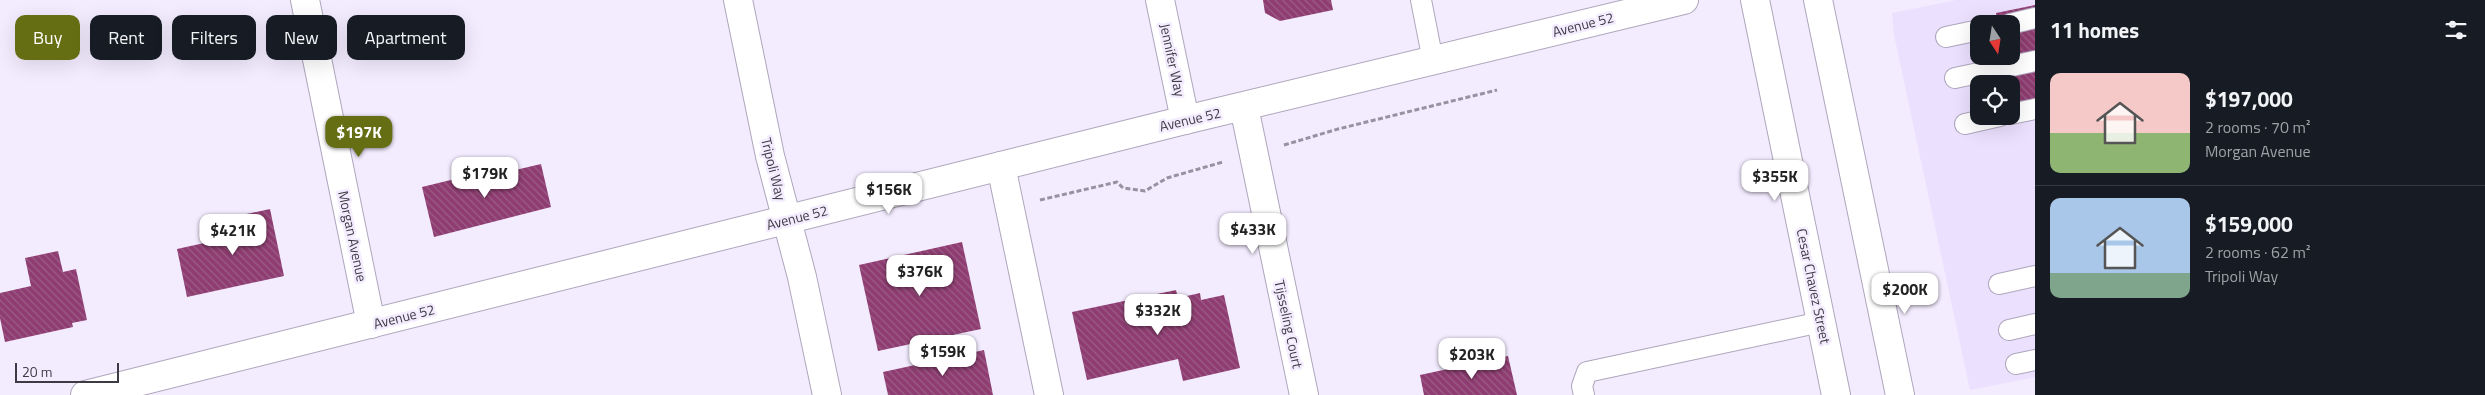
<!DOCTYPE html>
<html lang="en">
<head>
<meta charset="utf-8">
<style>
  :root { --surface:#171b24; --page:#20242c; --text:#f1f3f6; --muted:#9ea1a6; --line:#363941; --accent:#666e14 }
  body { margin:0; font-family:"Titillium Web",sans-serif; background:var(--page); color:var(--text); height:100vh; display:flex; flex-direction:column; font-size:19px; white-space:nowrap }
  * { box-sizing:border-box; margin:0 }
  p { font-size:16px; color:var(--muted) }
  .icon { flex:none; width:28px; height:28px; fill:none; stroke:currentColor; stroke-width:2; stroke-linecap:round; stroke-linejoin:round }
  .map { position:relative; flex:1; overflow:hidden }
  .details { display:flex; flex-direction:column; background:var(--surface); width:450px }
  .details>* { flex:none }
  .banner { position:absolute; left:15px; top:15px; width:475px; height:45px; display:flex; gap:10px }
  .needle { width:32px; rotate:168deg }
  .fabs { position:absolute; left:1970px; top:15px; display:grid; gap:10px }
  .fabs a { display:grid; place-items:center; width:50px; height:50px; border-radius:10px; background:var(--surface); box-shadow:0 5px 20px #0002; font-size:25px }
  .scale { position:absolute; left:15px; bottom:12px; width:104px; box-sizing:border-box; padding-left:5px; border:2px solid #3d3a43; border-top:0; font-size:14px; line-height:18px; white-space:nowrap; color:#3d3a43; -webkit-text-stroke:4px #f3ecff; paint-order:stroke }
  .price { position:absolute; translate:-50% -42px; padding:0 11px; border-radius:10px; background:#fff; color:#222; font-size:16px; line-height:32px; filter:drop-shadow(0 1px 2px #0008) }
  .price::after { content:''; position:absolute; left:50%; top:30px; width:15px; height:11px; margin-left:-8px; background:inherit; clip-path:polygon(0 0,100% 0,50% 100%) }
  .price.on { background:var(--accent); color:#fff }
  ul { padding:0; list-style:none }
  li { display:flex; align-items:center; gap:15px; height:125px; padding:0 15px }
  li+li { border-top:1px solid var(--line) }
  li span { display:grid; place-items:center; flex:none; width:140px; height:100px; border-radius:10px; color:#555 }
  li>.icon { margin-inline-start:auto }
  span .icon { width:60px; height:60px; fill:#fffc; stroke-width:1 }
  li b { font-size:21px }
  h2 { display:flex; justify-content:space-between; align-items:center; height:60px; padding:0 15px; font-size:21px }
  .pill { padding:0 18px; border-radius:10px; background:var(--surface); box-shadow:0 5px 20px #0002; font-size:18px; line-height:45px }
  .pill.on { background:var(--accent); color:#fff }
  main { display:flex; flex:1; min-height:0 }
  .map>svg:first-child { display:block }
  .built { fill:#ebe0fe; fill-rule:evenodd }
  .building { fill:url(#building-back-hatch) }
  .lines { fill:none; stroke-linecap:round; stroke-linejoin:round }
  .service-casing { stroke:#aea6bc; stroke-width:22 }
  .minor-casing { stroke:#aea6bc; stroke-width:30 }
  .secondary-casing { stroke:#aea6bc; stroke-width:30 }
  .path { stroke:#9792a0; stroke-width:3; stroke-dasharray:5 2.5; stroke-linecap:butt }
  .service { stroke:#fff; stroke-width:20 }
  .minor { stroke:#fff; stroke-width:28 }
  .secondary { stroke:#fff; stroke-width:28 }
  .labels { text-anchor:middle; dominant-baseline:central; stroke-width:5; stroke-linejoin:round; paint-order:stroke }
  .street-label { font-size:14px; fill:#3d3a43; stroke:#f3ecff }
</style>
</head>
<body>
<main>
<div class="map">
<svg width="2035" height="395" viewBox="0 0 2035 395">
  <defs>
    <pattern id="building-back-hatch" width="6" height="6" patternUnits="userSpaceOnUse" patternTransform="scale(1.25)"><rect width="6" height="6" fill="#8e3c71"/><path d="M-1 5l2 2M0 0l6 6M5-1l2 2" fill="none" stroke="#9c5e86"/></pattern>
  </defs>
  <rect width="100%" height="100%" fill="#f3ecff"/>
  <path class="built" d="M1956,0h79v377l-65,13 -76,-355 -2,-22zM1979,24h32v32h-32zM1979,84h32v32h-32z"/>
  <g class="building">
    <path d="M1263,0h68l2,10 -53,11 -15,-8z"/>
    <path d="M2035,5v96l-20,4 -10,-49h6v-32h-13l-2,-11z"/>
    <path d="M541,164l10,43 -117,30 -12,-50 41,-10 1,5z"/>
    <path d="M270,209l14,67 -97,21 -10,-48 50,-11 -4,-19z"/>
    <path d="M962,242l19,87 -103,22 -19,-86z"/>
    <path d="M58,251l5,21 13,-3 11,51 -15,3 1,4 -68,15 -5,-24v-25l31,-7 -6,-28z"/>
    <path d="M1176,290l2,8 22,-5 1,7 23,-5 16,73 -57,13 -5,-22 -91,21 -15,-68z"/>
    <path d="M984,350l9,45h-105l-5,-23z"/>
    <path d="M1508,356l9,39h-93l-4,-20z"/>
  </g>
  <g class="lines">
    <defs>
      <g id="service">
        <path d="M1421,0l12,61"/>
        <path d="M2010,24l25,-6"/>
        <path d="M1946,37l33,-7"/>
        <path d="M1955,78l80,-17"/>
        <path d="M2011,114l24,-5"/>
        <path d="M1965,124l35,-8"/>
        <path d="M1999,284l36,-8"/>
        <path d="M2009,330l26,-6"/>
        <path d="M2016,364l19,-4"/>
        <path d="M1584,395l-2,-9 5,-14 234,-50"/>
      </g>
      <g id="minor">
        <path d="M305,0l66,324"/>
        <path d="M738,0l32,156 32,121 25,118"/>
        <path d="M1160,0l25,120"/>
        <path d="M1244,107l60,288"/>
        <path d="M1001,166l48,229"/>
      </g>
      <g id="secondary">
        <path d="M1755,0l81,395"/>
        <path d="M1818,0l82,395"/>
        <path d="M85,395l1100,-275 499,-120"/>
      </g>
    </defs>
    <use href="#service" class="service-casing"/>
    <use href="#minor" class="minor-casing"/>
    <use href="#secondary" class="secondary-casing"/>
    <g class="path">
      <path d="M1284,145l54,-16 159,-39"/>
      <path d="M1040,200l77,-18 6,6 22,3 22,-13 56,-16"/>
    </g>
    <use href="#service" class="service"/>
    <use href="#minor" class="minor"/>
    <use href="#secondary" class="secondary"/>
  </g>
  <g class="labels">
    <g class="street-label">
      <text transform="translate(1583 24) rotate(-14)">Avenue 52</text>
      <text transform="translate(1173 60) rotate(78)">Jennifer Way</text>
      <text transform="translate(1190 119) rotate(-13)">Avenue 52</text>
      <text transform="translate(774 169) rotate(76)">Tripoli Way</text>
      <text transform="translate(797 217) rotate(-14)">Avenue 52</text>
      <text transform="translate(353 236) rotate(78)">Morgan Avenue</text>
      <text transform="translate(1814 286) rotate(78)">Cesar Chavez Street</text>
      <text transform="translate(404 316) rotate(-14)">Avenue 52</text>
      <text transform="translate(1289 324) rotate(78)">Tijsseling Court</text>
    </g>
  </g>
</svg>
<div class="fabs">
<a><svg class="needle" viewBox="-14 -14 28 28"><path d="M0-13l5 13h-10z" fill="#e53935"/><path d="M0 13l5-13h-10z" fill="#9ea1a6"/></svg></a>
<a><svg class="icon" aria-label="locate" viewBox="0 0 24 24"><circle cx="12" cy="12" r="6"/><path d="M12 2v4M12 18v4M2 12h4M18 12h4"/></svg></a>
</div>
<div class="scale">20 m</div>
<b class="price on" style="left:359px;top:158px">$197K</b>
<b class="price" style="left:485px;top:199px">$179K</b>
<b class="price" style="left:1775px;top:202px">$355K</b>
<b class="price" style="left:889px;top:215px">$156K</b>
<b class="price" style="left:1253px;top:255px">$433K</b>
<b class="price" style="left:233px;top:256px">$421K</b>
<b class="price" style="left:920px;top:297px">$376K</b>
<b class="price" style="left:1905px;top:315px">$200K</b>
<b class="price" style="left:1158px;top:336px">$332K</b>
<b class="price" style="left:943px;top:377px">$159K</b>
<b class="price" style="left:1472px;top:380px">$203K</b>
<div class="banner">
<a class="pill on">Buy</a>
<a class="pill">Rent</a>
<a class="pill">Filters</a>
<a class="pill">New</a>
<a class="pill">Apartment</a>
</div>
</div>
<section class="details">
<h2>11 homes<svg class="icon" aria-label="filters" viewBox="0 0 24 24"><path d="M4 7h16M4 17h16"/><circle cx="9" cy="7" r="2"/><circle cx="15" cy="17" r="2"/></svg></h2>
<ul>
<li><span style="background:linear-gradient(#f6c9c9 60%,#8fb573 0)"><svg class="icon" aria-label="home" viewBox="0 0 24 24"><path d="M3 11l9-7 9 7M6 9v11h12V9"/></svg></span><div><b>$197,000</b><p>2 rooms · 70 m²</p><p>Morgan Avenue</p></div></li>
<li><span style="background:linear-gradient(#a9c7e8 75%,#7fa58c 0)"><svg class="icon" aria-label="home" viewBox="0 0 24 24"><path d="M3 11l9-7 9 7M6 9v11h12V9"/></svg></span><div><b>$159,000</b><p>2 rooms · 62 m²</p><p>Tripoli Way</p></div></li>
</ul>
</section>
</main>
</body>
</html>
